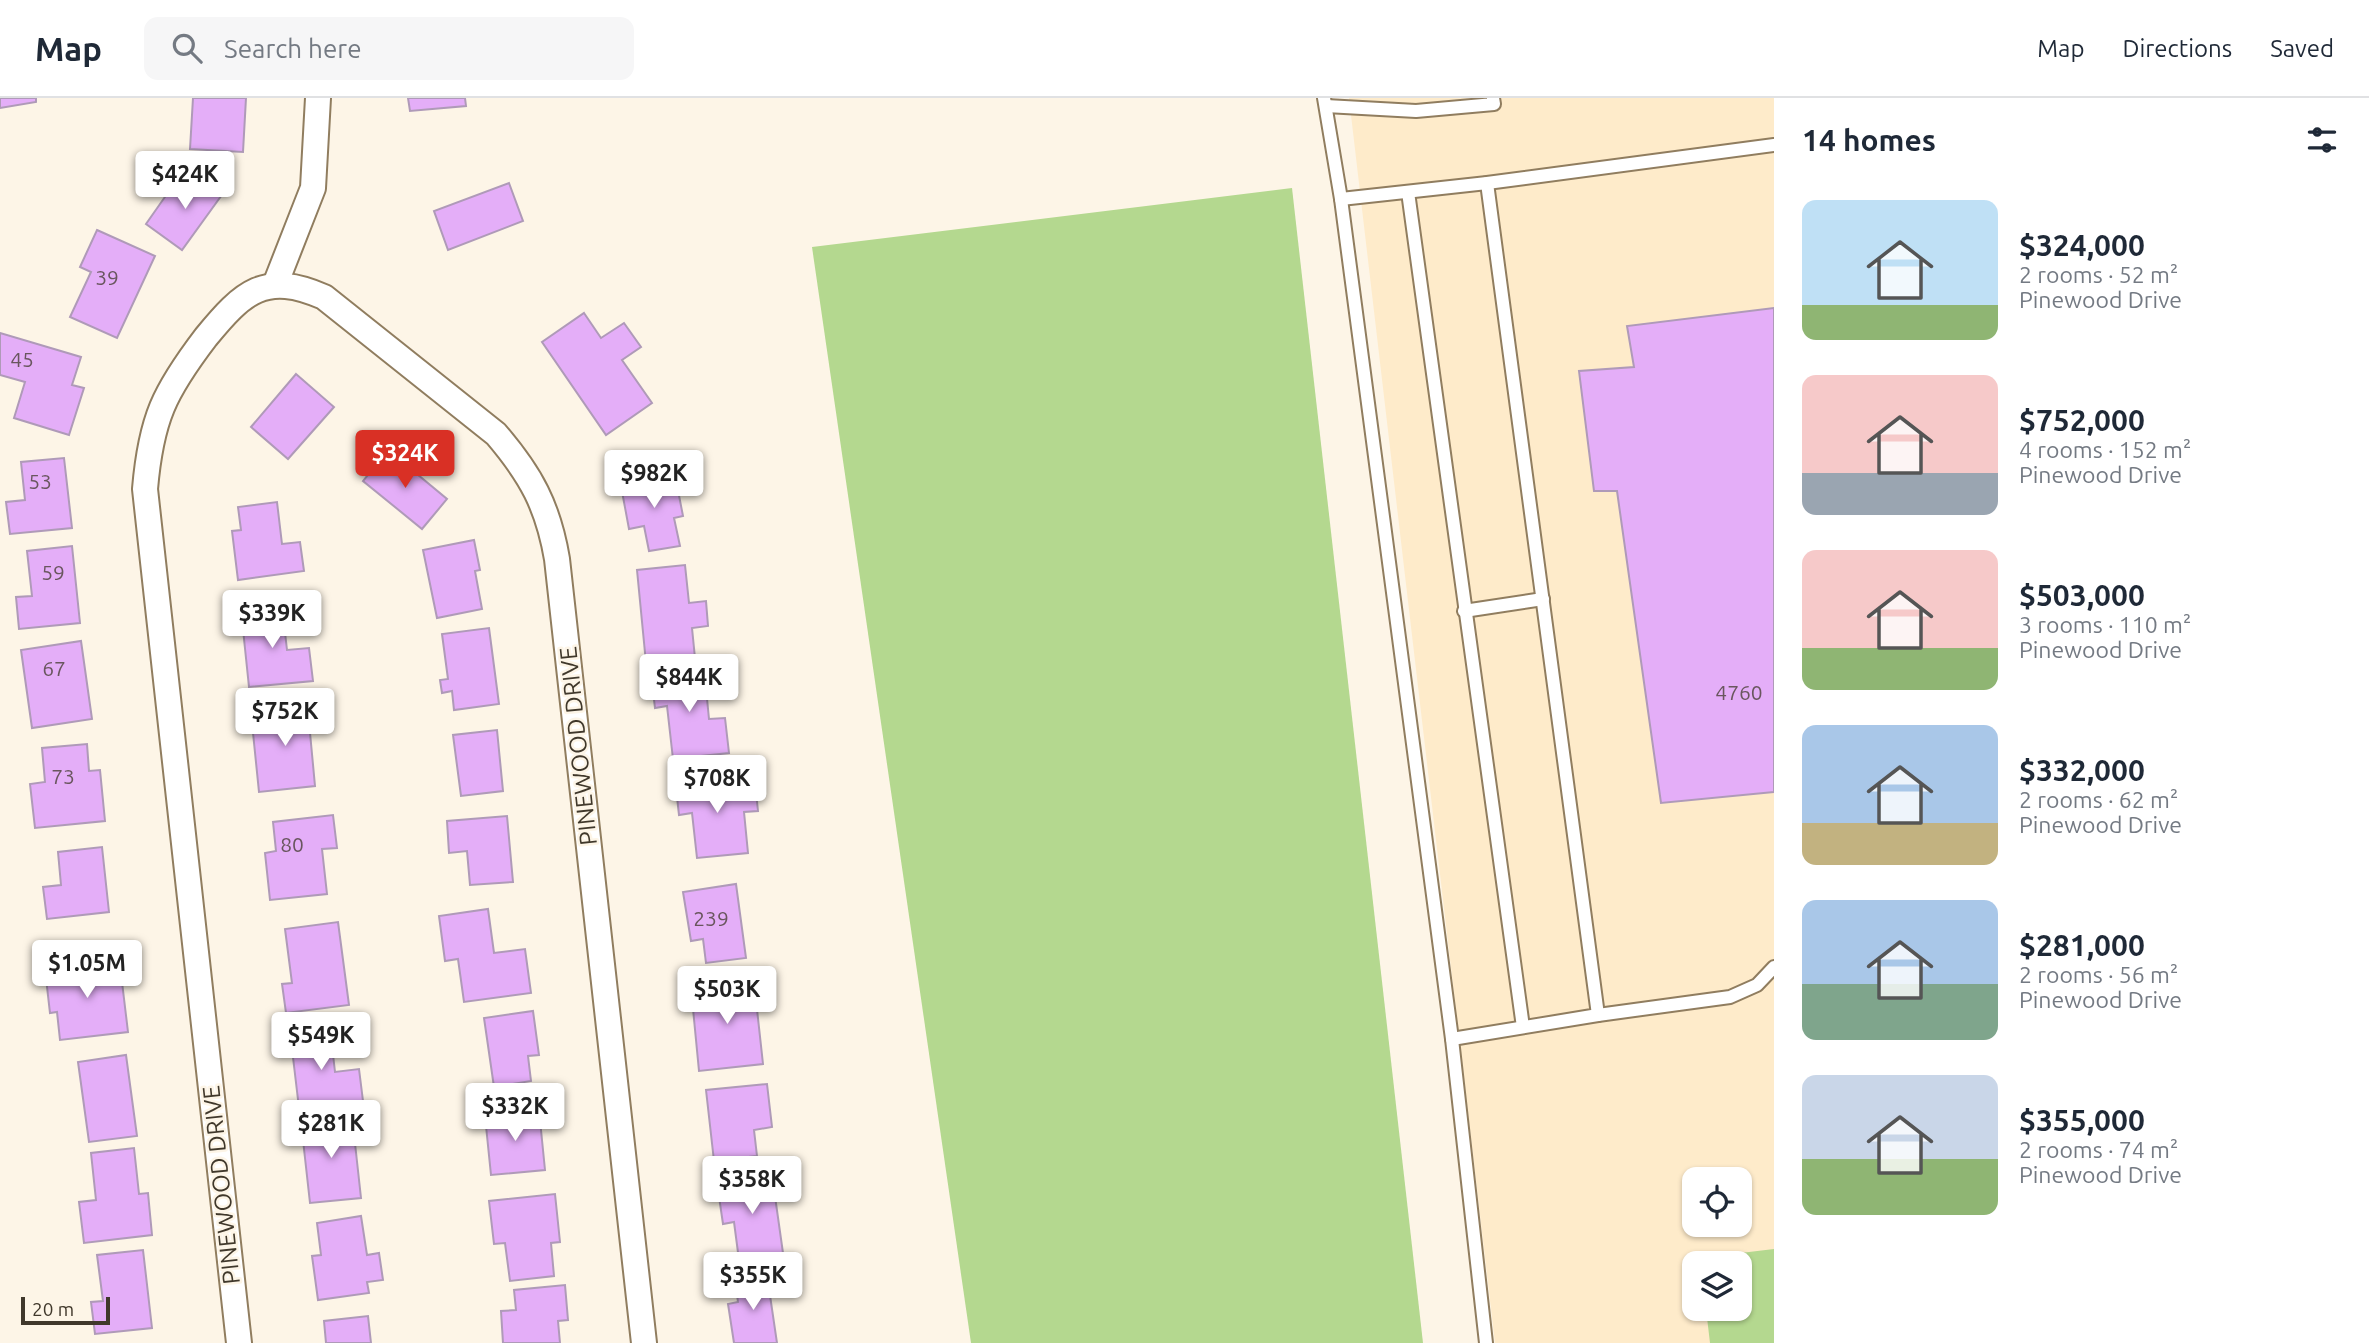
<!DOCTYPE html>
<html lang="en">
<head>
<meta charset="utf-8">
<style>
  :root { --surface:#fff; --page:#f6f6f7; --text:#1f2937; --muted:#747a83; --line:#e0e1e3; --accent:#d93025 }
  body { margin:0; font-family:Ubuntu,sans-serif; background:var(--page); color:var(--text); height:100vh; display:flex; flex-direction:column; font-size:26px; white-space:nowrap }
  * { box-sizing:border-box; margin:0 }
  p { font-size:23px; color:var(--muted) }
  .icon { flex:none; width:38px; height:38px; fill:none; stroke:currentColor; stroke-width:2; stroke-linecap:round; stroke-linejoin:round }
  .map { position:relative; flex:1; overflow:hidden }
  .side { display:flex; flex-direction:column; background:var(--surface); width:595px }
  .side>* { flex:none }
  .buttons { position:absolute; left:1682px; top:1069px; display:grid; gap:14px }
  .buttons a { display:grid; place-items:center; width:70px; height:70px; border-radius:14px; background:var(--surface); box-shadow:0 2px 5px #0004; font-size:35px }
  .scale { position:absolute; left:21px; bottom:18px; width:89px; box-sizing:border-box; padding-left:7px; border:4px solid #40382b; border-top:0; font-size:19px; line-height:24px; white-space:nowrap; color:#40382b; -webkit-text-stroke:5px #fdf5e7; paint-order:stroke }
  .price { position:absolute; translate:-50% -60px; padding:0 16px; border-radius:7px; background:#fff; color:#222; font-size:23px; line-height:46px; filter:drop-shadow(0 2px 4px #0008) }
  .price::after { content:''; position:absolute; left:50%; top:42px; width:21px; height:16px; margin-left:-10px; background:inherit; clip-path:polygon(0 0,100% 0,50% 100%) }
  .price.selected { background:var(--accent); color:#fff }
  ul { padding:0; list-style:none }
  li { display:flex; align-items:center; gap:21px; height:175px; padding:0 28px }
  li span { display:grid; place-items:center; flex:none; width:196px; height:140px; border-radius:14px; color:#555 }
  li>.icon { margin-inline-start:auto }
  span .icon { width:84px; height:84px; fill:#fffc; stroke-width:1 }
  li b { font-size:30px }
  h2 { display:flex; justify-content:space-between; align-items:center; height:84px; padding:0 28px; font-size:30px }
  header { display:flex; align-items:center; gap:42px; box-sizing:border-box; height:98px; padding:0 35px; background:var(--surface); border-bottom:2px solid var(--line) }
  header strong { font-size:33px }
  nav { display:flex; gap:38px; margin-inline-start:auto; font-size:24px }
  .search { width:490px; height:63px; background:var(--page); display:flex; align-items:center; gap:18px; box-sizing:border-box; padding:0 24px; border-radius:14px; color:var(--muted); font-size:26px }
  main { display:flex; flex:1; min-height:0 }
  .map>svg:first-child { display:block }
  .built { fill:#feebca; fill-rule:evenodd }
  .green { fill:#b4d88f }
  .building { fill:#e4aef8; stroke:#af9ab8; stroke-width:2 }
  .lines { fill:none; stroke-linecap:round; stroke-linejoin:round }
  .service-casing { stroke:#907d5f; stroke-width:16 }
  .minor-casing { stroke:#907d5f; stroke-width:28 }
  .service { stroke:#fff; stroke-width:12 }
  .minor { stroke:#fff; stroke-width:24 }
  .labels { text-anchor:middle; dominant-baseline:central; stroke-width:5; stroke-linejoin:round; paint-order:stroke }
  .number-label { font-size:21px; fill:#69565e }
  .street-label { font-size:24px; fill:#40382b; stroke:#fdf5e7 }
</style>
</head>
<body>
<header>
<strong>Map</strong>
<div class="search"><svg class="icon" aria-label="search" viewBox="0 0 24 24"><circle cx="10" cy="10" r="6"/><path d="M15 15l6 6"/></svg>Search here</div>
<nav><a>Map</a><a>Directions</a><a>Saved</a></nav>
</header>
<main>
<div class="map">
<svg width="1774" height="1245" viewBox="0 0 1774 1245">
  <rect width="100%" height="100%" fill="#fdf5e7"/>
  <path class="built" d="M1349,0h425v1245h-279zM1694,1082h46v45h-46zM1694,1166h46v45h-46z"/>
  <g class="green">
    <path d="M1292,90l131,1155h-452l-159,-1096z"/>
    <path d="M1774,1151v94h-64l-4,-34h34v-45l-40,-1 -1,-5z"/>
  </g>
  <g class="building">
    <path d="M0,0h36v4l-36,6z"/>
    <path d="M193,0h53l-3,54 -53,-3z"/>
    <path d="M408,0h57l1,8 -56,5z"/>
    <path d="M199,76l25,18 -42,58 -36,-26 28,-40 12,8z"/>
    <path d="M509,85l14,38 -75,29 -14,-39z"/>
    <path d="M97,132l58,26 -38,82 -47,-21 21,-45 -11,-5z"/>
    <path d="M1774,210v484l-113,11 -44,-312h-23l-15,-120 55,-4 -7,-41z"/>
    <path d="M584,215l17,25 23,-15 17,24 -19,13 30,43 -46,32 -64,-93z"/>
    <path d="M0,235l81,24 -9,28 12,3 -15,47 -55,-17 11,-36 -25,-7z"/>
    <path d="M296,276l38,33 -46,52 -37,-32z"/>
    <path d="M388,352l59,49 -25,30 -59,-48z"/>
    <path d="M64,360l8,70 -62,6 -4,-32 19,-2 -4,-38z"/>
    <path d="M675,377l8,41 -9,2 6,28 -31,5 -5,-25 -15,3 -8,-43z"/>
    <path d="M277,404l5,42 18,-2 4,29 -66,9 -6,-49 9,-1 -3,-23z"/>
    <path d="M474,442l6,30 -5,1 7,38 -45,9 -14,-68z"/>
    <path d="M72,448l8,77 -61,6 -3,-32 16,-1 -5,-45z"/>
    <path d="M685,467l4,38 17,-2 2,25 -16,2 3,30 -49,5 -9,-93z"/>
    <path d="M282,508l5,44 22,-2 4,33 -64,6 -8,-77z"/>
    <path d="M489,530l10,76 -45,6 -2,-19 -10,2 -2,-13 8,-1 -6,-45z"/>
    <path d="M81,543l11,78 -60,9 -11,-78z"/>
    <path d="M704,570l5,51 16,-1 4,35 -56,6 -6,-53 -12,2 -4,-34z"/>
    <path d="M322,607l1,15 -14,2 6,64 -56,6 -8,-79z"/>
    <path d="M497,632l6,61 -42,5 -8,-61z"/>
    <path d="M87,646l2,27 11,-1 5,51 -70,7 -5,-44 15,-2 -3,-34z"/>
    <path d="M709,678l1,11 45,-4 3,28 -14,1 4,41 -51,5 -5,-45 -13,2 -4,-36z"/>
    <path d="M333,717l4,33 -15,1 5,45 -57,6 -5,-47 11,-2 -3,-29z"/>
    <path d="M507,718l6,66 -43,3 -3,-34 -18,2 -2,-32z"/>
    <path d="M102,749l7,65 -62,7 -4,-32 18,-2 -3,-33z"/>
    <path d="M736,786l10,74 -40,5 -3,-24 -12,2 -8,-49z"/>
    <path d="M488,811l6,44 31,-4 6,44 -67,9 -6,-43 -13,2 -6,-45z"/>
    <path d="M338,824l11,83 -63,8 -4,-29 10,-1 -7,-54z"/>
    <path d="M107,859l3,26 12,-1 6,50 -68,8 -3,-28 -7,1 -4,-35 18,-2 -1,-14z"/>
    <path d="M754,884l9,82 -64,7 -8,-83z"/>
    <path d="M533,913l6,44 -11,1 3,25 -37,6 -10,-69z"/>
    <path d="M330,930l5,44 24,-3 4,32 -64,7 -9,-76z"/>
    <path d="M126,957l11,81 -48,6 -11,-80z"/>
    <path d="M767,986l5,43 -18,3 3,26 -43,5 -8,-71z"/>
    <path d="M539,1012l6,60 -54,5 -6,-59z"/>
    <path d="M352,1018l9,82 -51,5 -9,-81z"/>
    <path d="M134,1050l5,46 9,-1 4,42 -68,8 -5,-41 17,-2 -5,-47z"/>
    <path d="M772,1077l11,78 -44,7 -5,-38 -11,2 -6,-41z"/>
    <path d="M555,1096l5,48 -9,1 3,33 -44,5 -5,-38 -11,1 -5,-43z"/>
    <path d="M361,1118l6,39 12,-2 4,27 -16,2 2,11 -51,7 -6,-44 9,-1 -4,-32z"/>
    <path d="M143,1152l9,78 -57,6 -4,-32 12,-1 -6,-46z"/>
    <path d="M767,1177l10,68h-43l-6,-39 10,-2 -3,-23z"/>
    <path d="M565,1187l3,35 -10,1 2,22h-57l-2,-32 15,-1 -2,-20z"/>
    <path d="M368,1218l3,27h-45l-2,-22z"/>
  </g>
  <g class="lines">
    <defs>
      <g id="service">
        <path d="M1324,0l17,101 111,840 34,304"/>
        <path d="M1326,8l90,5 78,-7 -1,-6"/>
        <path d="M1408,94l115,835"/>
        <path d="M1341,101l146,-16 287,-38"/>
        <path d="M1464,513l79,-12"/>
        <path d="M1598,917l132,-18 27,-12 17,-18"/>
        <path d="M1452,941l146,-24 -111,-832"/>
      </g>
      <g id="minor">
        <path d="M275,187l38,-97 5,-90"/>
        <path d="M239,1245l-94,-854c6,-70 19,-97 61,-152 37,-45 59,-66 118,-40l172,137c35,41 52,72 61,125l87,784"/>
      </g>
    </defs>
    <use href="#service" class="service-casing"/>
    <use href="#minor" class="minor-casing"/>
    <use href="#service" class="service"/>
    <use href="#minor" class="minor"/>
  </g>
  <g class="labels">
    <g class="number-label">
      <text x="107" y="179">39</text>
      <text x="22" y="261">45</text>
      <text x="40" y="383">53</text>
      <text x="53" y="474">59</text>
      <text x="54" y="570">67</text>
      <text x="1739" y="594">4760</text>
      <text x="63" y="678">73</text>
      <text x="292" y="746">80</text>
      <text x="711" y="820">239</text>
    </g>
    <g class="street-label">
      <text transform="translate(578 648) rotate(-96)">PINEWOOD DRIVE</text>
      <text transform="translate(221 1087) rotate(-96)">PINEWOOD DRIVE</text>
    </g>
  </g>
</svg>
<div class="buttons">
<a><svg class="icon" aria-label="locate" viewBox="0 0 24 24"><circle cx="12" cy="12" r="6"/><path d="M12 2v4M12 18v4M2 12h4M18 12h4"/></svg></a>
<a><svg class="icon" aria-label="layers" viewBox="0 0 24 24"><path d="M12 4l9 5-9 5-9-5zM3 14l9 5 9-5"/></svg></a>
</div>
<div class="scale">20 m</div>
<b class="price" style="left:185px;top:113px">$424K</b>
<b class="price selected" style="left:405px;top:392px">$324K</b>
<b class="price" style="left:654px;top:412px">$982K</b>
<b class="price" style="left:272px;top:552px">$339K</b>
<b class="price" style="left:689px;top:616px">$844K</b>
<b class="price" style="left:285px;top:650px">$752K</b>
<b class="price" style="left:717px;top:717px">$708K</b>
<b class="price" style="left:87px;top:902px">$1.05M</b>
<b class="price" style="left:727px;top:928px">$503K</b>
<b class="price" style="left:321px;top:974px">$549K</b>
<b class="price" style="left:515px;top:1045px">$332K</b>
<b class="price" style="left:331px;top:1062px">$281K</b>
<b class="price" style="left:752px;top:1118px">$358K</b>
<b class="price" style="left:753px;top:1214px">$355K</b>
</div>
<section class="side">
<h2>14 homes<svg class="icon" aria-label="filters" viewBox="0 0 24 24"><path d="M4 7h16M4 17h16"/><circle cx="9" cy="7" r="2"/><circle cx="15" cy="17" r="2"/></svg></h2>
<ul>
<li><span style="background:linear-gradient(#bfe0f5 75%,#8fb573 0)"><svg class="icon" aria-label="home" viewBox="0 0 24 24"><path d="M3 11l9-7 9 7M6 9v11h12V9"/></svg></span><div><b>$324,000</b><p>2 rooms · 52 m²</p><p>Pinewood Drive</p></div></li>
<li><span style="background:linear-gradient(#f6c9c9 70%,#9aa5b1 0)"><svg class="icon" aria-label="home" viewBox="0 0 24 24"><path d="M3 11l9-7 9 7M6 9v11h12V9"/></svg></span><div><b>$752,000</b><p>4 rooms · 152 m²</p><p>Pinewood Drive</p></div></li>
<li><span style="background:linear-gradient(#f6c9c9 70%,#8fb573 0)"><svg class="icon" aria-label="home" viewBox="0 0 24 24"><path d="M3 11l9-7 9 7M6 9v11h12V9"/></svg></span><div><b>$503,000</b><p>3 rooms · 110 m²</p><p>Pinewood Drive</p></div></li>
<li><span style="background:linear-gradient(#a9c7e8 70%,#c2b280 0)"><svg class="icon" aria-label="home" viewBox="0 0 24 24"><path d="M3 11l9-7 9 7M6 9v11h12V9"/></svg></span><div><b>$332,000</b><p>2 rooms · 62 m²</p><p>Pinewood Drive</p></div></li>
<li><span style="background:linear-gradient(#a9c7e8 60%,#7fa58c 0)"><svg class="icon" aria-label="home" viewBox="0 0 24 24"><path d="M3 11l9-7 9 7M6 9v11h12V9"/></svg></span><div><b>$281,000</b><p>2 rooms · 56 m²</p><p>Pinewood Drive</p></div></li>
<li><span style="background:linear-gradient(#c9d6e8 60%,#8fb573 0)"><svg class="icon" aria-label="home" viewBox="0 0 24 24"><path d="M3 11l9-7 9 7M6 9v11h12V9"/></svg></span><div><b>$355,000</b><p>2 rooms · 74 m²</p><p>Pinewood Drive</p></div></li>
</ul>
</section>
</main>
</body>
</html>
